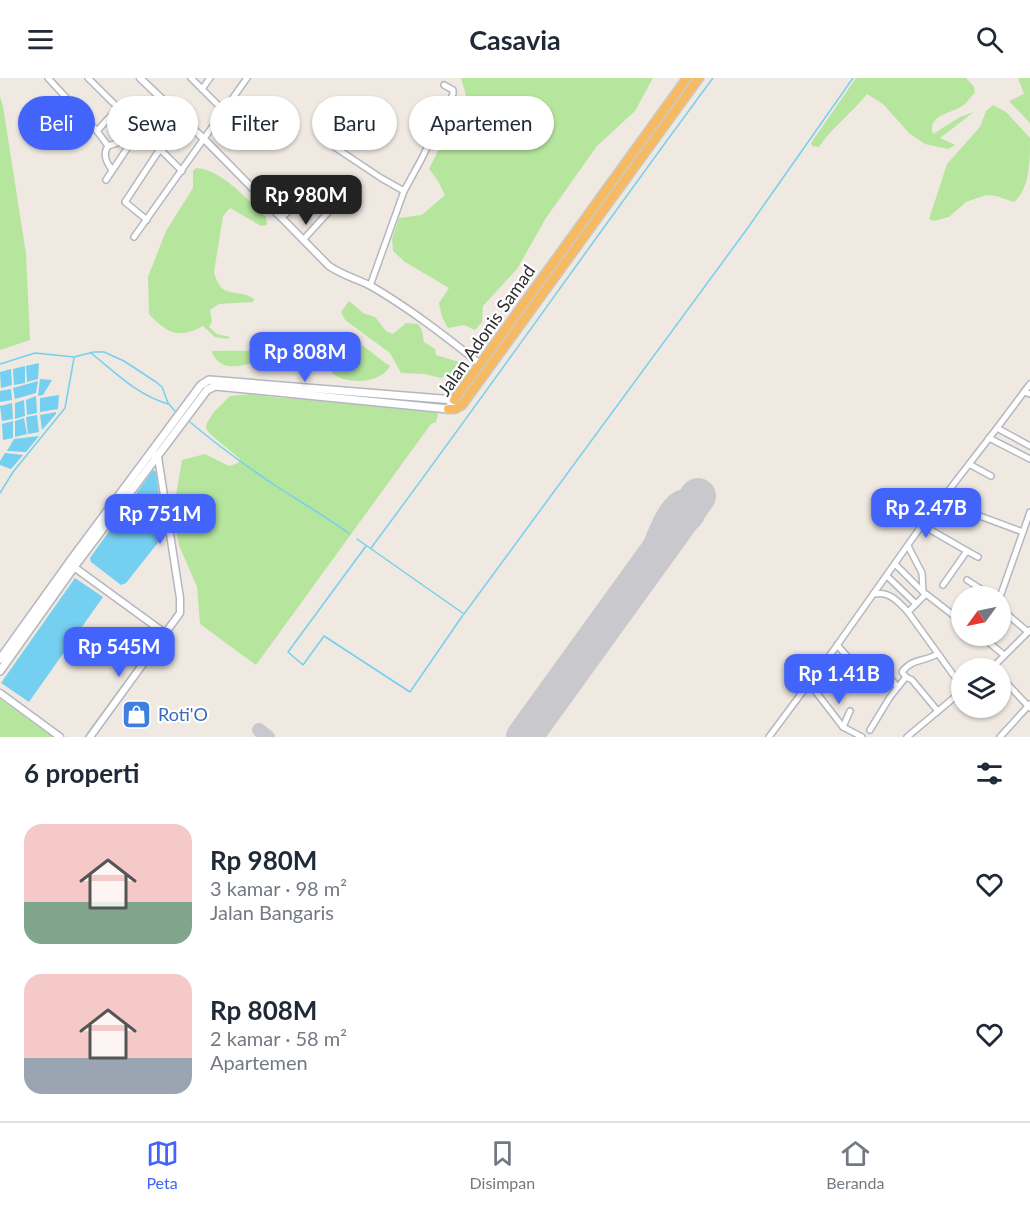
<!DOCTYPE html>
<html lang="id">
<head>
<meta charset="utf-8">
<style>
  :root { --surface:#fff; --page:#f2f2f3; --text:#1f2937; --muted:#747a83; --line:#e0e1e3; --accent:#4264fb }
  body { margin:0; font-family:Lato,sans-serif; background:var(--page); color:var(--text); height:100vh; display:flex; flex-direction:column; font-size:22px; white-space:nowrap }
  * { box-sizing:border-box; margin:0 }
  p { font-size:20px; color:var(--muted) }
  .icon { flex:none; width:33px; height:33px; fill:none; stroke:currentColor; stroke-width:2; stroke-linecap:round; stroke-linejoin:round }
  .map { position:relative; height:659px; overflow:hidden }
  .sheet { display:flex; flex-direction:column; background:var(--surface); flex:1 }
  .sheet>* { flex:none }
  .banner { position:absolute; left:18px; top:18px; width:600px; height:54px; display:flex; gap:12px }
  .needle { width:39px; rotate:237deg }
  .buttons { position:absolute; left:951px; top:508px; display:grid; gap:12px }
  .buttons a { display:grid; place-items:center; width:60px; height:60px; border-radius:50%; background:var(--surface); box-shadow:0 2px 4px #0004; font-size:30px }
  .price { position:absolute; translate:-50% -51px; padding:0 14px; border-radius:12px; background:var(--accent); color:#fff; font-size:20px; line-height:39px; filter:drop-shadow(0 2px 3px #0008) }
  .price::after { content:''; position:absolute; left:50%; top:36px; width:18px; height:14px; margin-left:-9px; background:inherit; clip-path:polygon(0 0,100% 0,50% 100%) }
  .price.current { background:#222; color:#fff }
  ul { padding:0; list-style:none }
  li { display:flex; align-items:center; gap:18px; height:150px; padding:0 24px }
  li span { display:grid; place-items:center; flex:none; width:168px; height:120px; border-radius:18px; color:#555 }
  li>.icon { margin-inline-start:auto }
  span .icon { width:72px; height:72px; fill:#fffc; stroke-width:1 }
  li b { font-size:26px }
  h2 { display:flex; justify-content:space-between; align-items:center; height:72px; padding:0 24px; font-size:26px }
  .tag { padding:0 21px; border-radius:27px; background:var(--surface); box-shadow:0 2px 4px #0004; font-size:21px; line-height:54px }
  .tag.current { background:var(--accent); color:#fff }
  header { display:flex; justify-content:space-between; align-items:center; height:78px; padding:0 24px; background:var(--surface); font-size:27px; font-weight:700 }
  .tab-bar { display:flex; justify-content:space-around; align-items:center; height:84px; border-top:2px solid var(--line); background:var(--surface); font-size:16px; color:var(--muted) }
  .tab-bar a { display:grid; justify-items:center; gap:3px }
  .tab-bar .current { color:var(--accent) }
  .map>svg:first-child { display:block }
  .green { fill:#b6e59e }
  .water { fill:#75cff0 }
  .lines { fill:none; stroke-linecap:round; stroke-linejoin:round }
  .stream { stroke:#75cff0; stroke-width:1.5 }
  .taxiway { stroke:#c9c8cc; stroke-width:14 }
  .runway { stroke:#c9c8cc; stroke-width:36 }
  .minor-casing { stroke:#b4b7c1; stroke-width:8 }
  .tertiary-casing { stroke:#b4b7c1; stroke-width:9 }
  .secondary-casing { stroke:#b4b7c1; stroke-width:10 }
  .trunk-casing { stroke:#c9c9c9; stroke-width:11 }
  .minor { stroke:#fff; stroke-width:5 }
  .tertiary { stroke:#fff; stroke-width:6 }
  .secondary { stroke:#fff; stroke-width:7 }
  .trunk { stroke:#f8ba60; stroke-width:8 }
  .labels { text-anchor:middle; dominant-baseline:central; stroke-width:4.5; stroke-linejoin:round; paint-order:stroke }
  .street-label { font-size:18px; fill:#2e2e2e; stroke:#fff }
  .shop-label { font-size:18px; fill:#366cbe; stroke:#fff; text-anchor:start }
</style>
</head>
<body>
<header><svg class="icon" aria-label="menu" viewBox="0 0 24 24"><path d="M4 6h16M4 12h16M4 18h16"/></svg>Casavia<svg class="icon" aria-label="search" viewBox="0 0 24 24"><circle cx="10" cy="10" r="6"/><path d="M15 15l6 6"/></svg></header>
<div class="map">
<svg width="1030" height="659" viewBox="0 0 1030 659">
  <rect width="100%" height="100%" fill="#efe9e1"/>
  <g class="green">
    <path d="M461,0h192l-18,33 -38,35 -51,72 -29,51 -34,37 -1,16 -7,8 -11,-5 -16,3 -6,-11 -3,-14 10,-15 -44,-26 -12,-11 -1,-12 7,-21 23,-3 23,-20 -7,-14 -9,-12 10,-20 4,-14 8,-2 25,13 22,-4 1,-8 -28,-21z"/>
    <path d="M856,0h110l8,9 1,6c-5,4 -6,7 -10,11 -11,10 -38,9 -32,30l27,-17 14,-5 -34,26 15,7 -7,4 -23,-5 -16,-11 -26,-29 -16,-10c-15,19 -35,33 -48,53l-7,-1 -1,-3z"/>
    <path d="M1018,0h12v45l-21,-22 15,-7z"/>
    <path d="M0,19l3,9 23,148 4,86 -30,10z"/>
    <path d="M993,27l13,7 24,26c0,24 0,50 -16,64l-18,-6 -10,-1 -20,7 -17,15 -15,4 -5,-2 18,-55 33,-37 6,-16z"/>
    <path d="M196,90c25,1 52,32 70,49l1,8 -6,1 -31,-18 -7,8 -9,56c7,30 25,15 40,27l-1,3 -34,2 -9,6 2,12 -3,5 8,7 13,3 -2,2 -13,-2 -12,-11c-25,13 -35,8 -54,-12l-1,-37 18,-46 27,-43v-17z"/>
    <path d="M349,223l14,12 12,4 11,14 7,3 13,-11 12,1 4,6 2,12 11,7 1,6 23,7 -7,12 -11,4 -16,-4 -24,-1 -11,-20 -45,-33 -4,-8z"/>
    <path d="M333,258c24,-1 39,19 57,30 -9,18 -44,19 -58,7v-7l3,-10 -9,-12 1,-6z"/>
    <path d="M280,270l7,3 3,13 -4,3c-6,-1 -13,-5 -19,-5 -20,-1 -43,15 -55,-9v-2c23,-1 45,1 68,-3z"/>
    <path d="M251,316l30,4 38,1 112,11 7,4 -2,8 -5,2 -175,241 -56,-41 -3,-37 -18,-42 -4,-23v-21l7,-41 23,-6 24,12 9,-3 2,-4 -31,-26 -3,-5 1,-5 7,-11 16,-16z"/>
    <path d="M149,570l3,2 -64,87h-4z"/>
    <path d="M0,621l53,38h-53z"/>
  </g>
  <g class="water">
    <path d="M39,285l-1,16 -11,3 -1,-16z"/>
    <path d="M25,288v17l-11,2 -1,-16z"/>
    <path d="M11,291l1,16 -11,3 -1,-16z"/>
    <path d="M40,301l12,1 -9,15 -5,1z"/>
    <path d="M38,303l-2,12 -21,6 -2,-11z"/>
    <path d="M11,311l1,11 -12,2v-11z"/>
    <path d="M59,317l-1,14 -18,3v-14z"/>
    <path d="M36,318l1,17 -10,2 -1,-15z"/>
    <path d="M24,322l1,16 -10,3v-16z"/>
    <path d="M12,325l1,16 -11,2 -2,-15z"/>
    <path d="M56,334v2l-14,16 -2,-15z"/>
    <path d="M37,337l2,17 -11,2 -2,-17z"/>
    <path d="M24,340l3,16 -12,3v-16z"/>
    <path d="M13,343v17l-10,2 -1,-16z"/>
    <path d="M39,358l-13,16 -19,-1 7,-12z"/>
    <path d="M5,375h1l17,2 -12,14 -11,-4v-4z"/>
    <path d="M153,392l3,2 8,63 -38,48 -5,2 -30,-23 -1,-4z"/>
    <path d="M75,500l28,19 -74,105 -28,-19z"/>
  </g>
  <g class="lines">
    <g class="stream">
      <path d="M91,275c25,20 46,42 77,51"/>
      <path d="M0,286l35,-11 39,4 20,-5h10l20,9 32,21 6,5 6,16 7,8"/>
      <path d="M190,344c27,23 56,44 86,64 25,16 50,31 74,48"/>
      <path d="M0,415l13,-21 52,-64 9,-50"/>
      <path d="M357,461l107,75 283,-385 106,-151"/>
      <path d="M366,468l-78,106 15,13 21,-29 86,56 53,-77"/>
      <path d="M371,470c116,-155 226,-314 342,-470"/>
    </g>
    <g class="taxiway">
      <path d="M638,500c8,-19 26,-92 52,-80 5,2 9,5 9,10 1,7 -3,13 -8,16h-14"/>
      <path d="M259,652l9,7"/>
    </g>
    <path class="runway" d="M524,659l174,-241"/>
    <defs>
      <g id="minor">
        <path d="M48,0l49,53 21,-23"/>
        <path d="M88,0l94,93"/>
        <path d="M191,0l33,33"/>
        <path d="M202,11l8,-11"/>
        <path d="M97,53l11,15c-6,9 -1,17 4,24"/>
        <path d="M108,68l25,-8"/>
        <path d="M336,70l45,30 23,13"/>
        <path d="M106,102l34,-51"/>
        <path d="M282,139l16,-14"/>
        <path d="M147,142l-22,-18 35,-53"/>
        <path d="M134,159l113,-159"/>
        <path d="M303,162l29,-32"/>
        <path d="M370,208l34,-95 17,-31 32,-66v-4l-9,-5"/>
        <path d="M1024,314l6,-8"/>
        <path d="M1030,316l-6,-2 -27,36 33,18"/>
        <path d="M989,360l41,21"/>
        <path d="M969,386l22,12"/>
        <path d="M942,424l81,30"/>
        <path d="M922,447l45,26 -24,34"/>
        <path d="M908,468l14,27 1,19"/>
        <path d="M967,473l11,6"/>
        <path d="M895,486l29,29"/>
        <path d="M887,498l29,28"/>
        <path d="M967,502l26,17"/>
        <path d="M875,516c14,-3 24,8 33,18"/>
        <path d="M1000,519l30,-85"/>
        <path d="M1000,530l28,24"/>
        <path d="M962,544l-36,-28 -18,18 54,75"/>
        <path d="M981,558l23,19"/>
        <path d="M837,567l25,28"/>
        <path d="M991,591l39,-39"/>
        <path d="M887,597l11,12"/>
        <path d="M1000,598l30,32"/>
        <path d="M906,599l-4,-5c10,-14 23,-10 35,-18"/>
        <path d="M809,605l34,44 19,10"/>
        <path d="M843,649l7,-16"/>
        <path d="M870,652l20,-33 16,-20 6,3 25,30"/>
        <path d="M769,659l64,-86 89,-126 75,-97"/>
        <path d="M907,659l55,-46"/>
        <path d="M1000,659l30,-33"/>
      </g>
      <g id="tertiary">
        <path d="M140,0l65,62 124,126c13,9 28,13 42,20 38,22 74,50 108,77"/>
        <path d="M74,489l92,67"/>
        <path d="M0,615l60,44"/>
        <path d="M90,659l90,-124v-15l-22,-141 -4,-3"/>
      </g>
      <path id="secondary" d="M0,581l71,-99 130,-175 8,-5 245,20 -6,9 -233,-23 -8,4 -133,177 -74,104"/>
      <g id="trunk">
        <path d="M454,322l233,-322"/>
        <path d="M448,331h7l7,-4 237,-327"/>
      </g>
    </defs>
    <use href="#minor" class="minor-casing"/>
    <use href="#tertiary" class="tertiary-casing"/>
    <use href="#secondary" class="secondary-casing"/>
    <use href="#trunk" class="trunk-casing"/>
    <use href="#minor" class="minor"/>
    <use href="#tertiary" class="tertiary"/>
    <use href="#secondary" class="secondary"/>
    <use href="#trunk" class="trunk"/>
  </g>
  <defs>
    <symbol id="shop-square" viewBox="-11 -11 22 22"><rect x="-9" y="-9" width="18" height="18" rx="4" fill="#3f7fe0" stroke="#fff"/><path d="M-5-2.5h2.3a2.7 3.5 0 0 1 5.4 0H5L5.5 6h-11ZM-1.5-2.5h3a1.5 2.3 0 0 0-3 0Z" fill="#fff"/></symbol>
  </defs>
  <g fill-rule="evenodd">
    <use href="#shop-square" x="120" y="620" width="33" height="33"/>
  </g>
  <g class="labels">
    <g class="street-label">
      <text transform="translate(486 252) rotate(-55)">Jalan Adonis Samad</text>
    </g>
    <g class="shop-label">
      <text x="158" y="636">Roti'O</text>
    </g>
  </g>
</svg>
<div class="buttons">
<a><svg class="needle" viewBox="-14 -14 28 28"><path d="M0-13l5 13h-10z" fill="#e53935"/><path d="M0 13l5-13h-10z" fill="#747a83"/></svg></a>
<a><svg class="icon" aria-label="layers" viewBox="0 0 24 24"><path d="M12 4l9 5-9 5-9-5zM3 14l9 5 9-5"/></svg></a>
</div>
<b class="price current" style="left:306px;top:148px">Rp 980M</b>
<b class="price" style="left:305px;top:305px">Rp 808M</b>
<b class="price" style="left:926px;top:461px">Rp 2.47B</b>
<b class="price" style="left:160px;top:467px">Rp 751M</b>
<b class="price" style="left:119px;top:600px">Rp 545M</b>
<b class="price" style="left:839px;top:627px">Rp 1.41B</b>
<div class="banner">
<a class="tag current">Beli</a>
<a class="tag">Sewa</a>
<a class="tag">Filter</a>
<a class="tag">Baru</a>
<a class="tag">Apartemen</a>
</div>
</div>
<section class="sheet">
<h2>6 properti<svg class="icon" aria-label="filters" viewBox="0 0 24 24"><path d="M4 7h16M4 17h16"/><circle cx="9" cy="7" r="2"/><circle cx="15" cy="17" r="2"/></svg></h2>
<ul>
<li><span style="background:linear-gradient(#f6c9c9 65%,#7fa58c 0)"><svg class="icon" aria-label="home" viewBox="0 0 24 24"><path d="M3 11l9-7 9 7M6 9v11h12V9"/></svg></span><div><b>Rp 980M</b><p>3 kamar · 98 m²</p><p>Jalan Bangaris</p></div><svg class="icon" aria-label="heart" viewBox="0 0 24 24"><path d="M12 20l-8-8c-3-5 5-10 8-4 3-6 11-1 8 4z"/></svg></li>
<li><span style="background:linear-gradient(#f6c9c9 70%,#9aa5b1 0)"><svg class="icon" aria-label="home" viewBox="0 0 24 24"><path d="M3 11l9-7 9 7M6 9v11h12V9"/></svg></span><div><b>Rp 808M</b><p>2 kamar · 58 m²</p><p>Apartemen</p></div><svg class="icon" aria-label="heart" viewBox="0 0 24 24"><path d="M12 20l-8-8c-3-5 5-10 8-4 3-6 11-1 8 4z"/></svg></li>
</ul>
</section>
<nav class="tab-bar">
<a class="current"><svg class="icon" aria-label="map" viewBox="0 0 24 24"><path d="M3 6l6-2 6 2 6-2v14l-6 2-6-2-6 2zM9 4v14M15 6v14"/></svg>Peta</a>
<a><svg class="icon" aria-label="saved" viewBox="0 0 24 24"><path d="M7 4h10v16l-5-4-5 4z"/></svg>Disimpan</a>
<a><svg class="icon" aria-label="home" viewBox="0 0 24 24"><path d="M3 11l9-7 9 7M6 9v11h12V9"/></svg>Beranda</a>
</nav>
</body>
</html>
